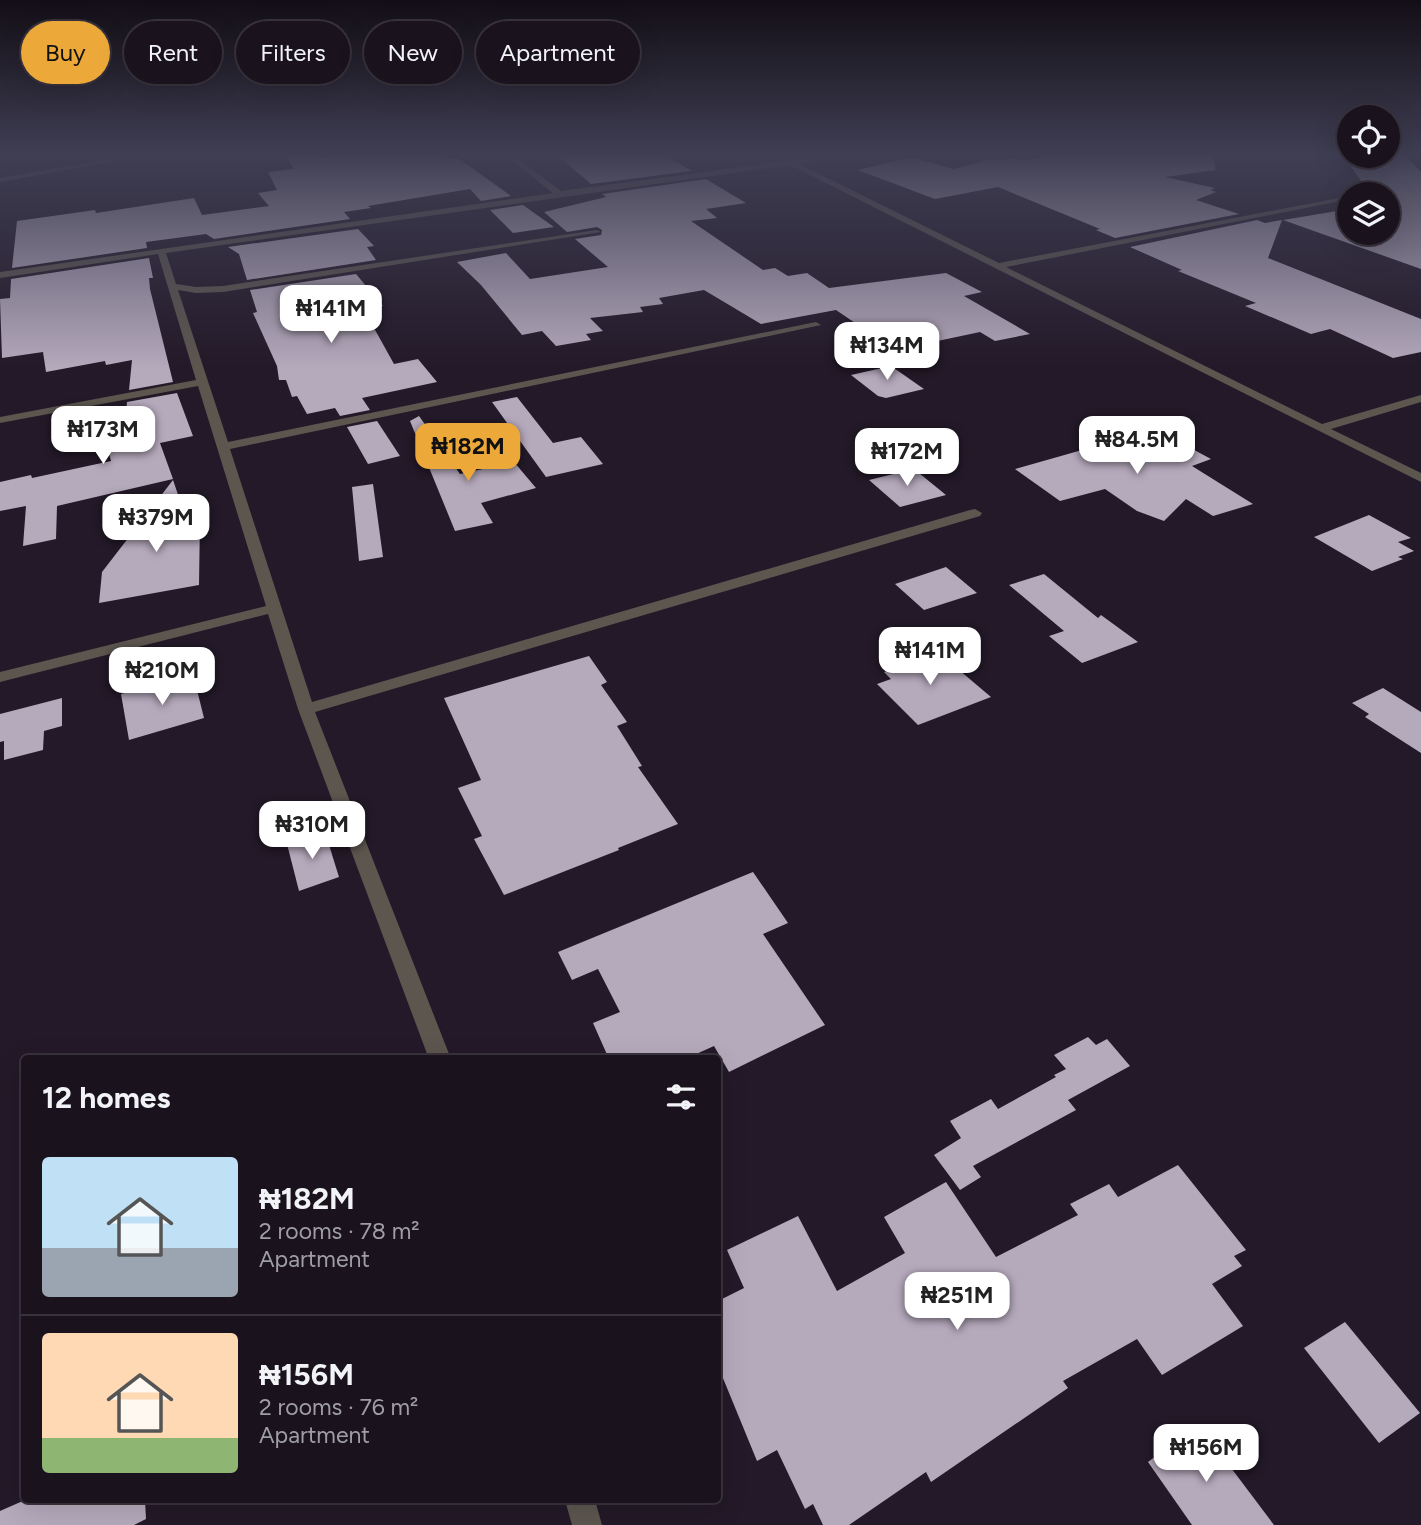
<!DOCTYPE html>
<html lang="en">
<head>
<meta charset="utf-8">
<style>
  :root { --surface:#1a131e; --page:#231c27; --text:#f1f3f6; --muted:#9f9ea4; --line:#38323c; --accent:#eca93a }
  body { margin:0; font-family:Figtree,sans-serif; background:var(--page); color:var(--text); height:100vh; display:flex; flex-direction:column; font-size:26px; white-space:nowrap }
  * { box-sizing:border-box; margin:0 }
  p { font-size:23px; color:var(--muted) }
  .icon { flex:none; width:38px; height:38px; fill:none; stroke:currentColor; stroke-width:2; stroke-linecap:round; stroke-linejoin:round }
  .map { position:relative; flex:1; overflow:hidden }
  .drawer { position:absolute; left:21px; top:1055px; width:700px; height:448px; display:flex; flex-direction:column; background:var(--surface); border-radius:7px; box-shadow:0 7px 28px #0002,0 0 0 2px var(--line) }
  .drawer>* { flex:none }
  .banner { position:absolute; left:21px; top:21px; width:700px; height:63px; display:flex; gap:14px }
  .fabs { position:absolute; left:1337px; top:105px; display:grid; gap:14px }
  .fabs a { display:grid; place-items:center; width:63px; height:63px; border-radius:50%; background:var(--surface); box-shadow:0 7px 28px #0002,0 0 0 2px var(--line); font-size:35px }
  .price { position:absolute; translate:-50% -60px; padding:0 16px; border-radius:14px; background:#fff; color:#222; font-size:23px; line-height:46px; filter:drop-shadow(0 2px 4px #0008) }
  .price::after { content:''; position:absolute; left:50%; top:42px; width:21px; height:16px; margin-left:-10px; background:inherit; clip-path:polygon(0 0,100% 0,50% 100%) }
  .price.on { background:var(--accent); color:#111 }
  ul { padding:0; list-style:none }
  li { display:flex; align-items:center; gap:21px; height:175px; padding:0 21px }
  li+li { border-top:2px solid var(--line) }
  li span { display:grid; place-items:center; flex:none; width:196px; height:140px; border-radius:7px; color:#555 }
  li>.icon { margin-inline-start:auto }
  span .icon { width:84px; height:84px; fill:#fffc; stroke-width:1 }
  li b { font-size:30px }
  h2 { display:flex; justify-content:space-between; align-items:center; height:84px; padding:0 21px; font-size:30px }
  .tag { padding:0 24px; border-radius:32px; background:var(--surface); box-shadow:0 7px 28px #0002,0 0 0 2px var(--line); font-size:24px; line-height:63px }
  .tag.on { background:var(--accent); color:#111 }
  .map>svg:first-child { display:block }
  .building { fill:#b5a9bc }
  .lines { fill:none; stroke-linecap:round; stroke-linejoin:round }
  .minor { fill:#5c564f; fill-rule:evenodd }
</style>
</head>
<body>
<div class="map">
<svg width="1421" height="1525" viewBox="0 0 1421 1525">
  <rect width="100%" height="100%" fill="#231928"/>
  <g class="building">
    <path d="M285,154h29l3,3 124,-3 6,5 11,-1 53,38 -30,5 -11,-12 -102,17 3,2 -27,4 6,7 -136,20 -8,-5 -60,8 1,6 -135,20 5,-47 78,-11 1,3 98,-15 8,17 67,-9 -11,-13 19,-3 -9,-18 26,-3z"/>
    <path d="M556,154h68l4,2 35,-2 29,17 -101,13z"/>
    <path d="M1052,154h162l1,16 -50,7 50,11 -5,2 6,2 -20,8 43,14 -124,24 -19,-8 4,-1 -102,-42 -63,12 -77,-29 54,-13 41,12 40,-10 7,2 13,-3 11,3z"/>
    <path d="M1346,154h58l17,18v97l-138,-49 66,-11v24h39v-39h-18l-19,-27h2z"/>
    <path d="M706,179l40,24 -40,6 11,9 -26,3 72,49 12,-2 13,8 19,-3 22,15 117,-15 36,19 -18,4 66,38 -35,7 -15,-9 -85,18 -59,-40 -75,14 -57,-34 -45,8 4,6 -23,3 3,5 -53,6 13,13 -17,3 5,6 -35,6 -14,-15 -20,4 -41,-50 -24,-23 49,-9 24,26 78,-12 -33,-28 26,-4 1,-5 -5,-3 -30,5 -23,-20 62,-15 -4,-3z"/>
    <path d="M523,205l31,22 -41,6 -23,-23z"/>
    <path d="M1257,220l8,3 17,-3 -14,38 153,61v33l-28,6 -63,-29 -19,5 -66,-28 11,-3 -78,-32 4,-1 -52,-23z"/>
    <path d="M358,229l16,17 -7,1 9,13 -129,20 -8,-26 -11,-7z"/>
    <path d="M149,258l4,20h-4l1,11 23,93 -44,8 3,-30 -26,5 -1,-4 -59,11 -3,-20 -41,6 -2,-59 10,-1 1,-19z"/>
    <path d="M356,274l27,32 -19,4 30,54 24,-5 19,23 -75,16 8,12 -30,6 -5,-8 -28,6 -10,-18 -5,1 -6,-17h-7l-2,-14 -24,-53 4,-1 -7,-22z"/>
    <path d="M891,366l33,23 -38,9 -8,-2 -27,-21z"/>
    <path d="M177,393l16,43 -33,7 13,36 -116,27 -1,33 -33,7 3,-40 -26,5v-29l31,-7 1,3 79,-17 -11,-42 26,-6 1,-11z"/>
    <path d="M517,397l36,46 28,-6 22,27 -57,13 -54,-75z"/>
    <path d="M419,416l41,58 54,-12 22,26 -55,15 12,20 -38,8 -45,-110z"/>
    <path d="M377,421l23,35 -32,8 -21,-37z"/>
    <path d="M1159,431l52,28 -19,7 61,38 -40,12 -27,-17 -22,22 -27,-10 -32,-22 -45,12 -45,-32 120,-34 4,2z"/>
    <path d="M914,469l32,26 -46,12 -31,-27z"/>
    <path d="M173,480l13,38h14l-1,67 -100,18 3,-31z"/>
    <path d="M373,484l10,73 -24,4 -7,-74z"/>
    <path d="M1369,515l42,23 -13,4 16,9 -16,6 5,2 -31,12 -58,-34z"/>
    <path d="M946,567l31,26 -53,17 -29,-26z"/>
    <path d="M1044,574l54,44 3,-3 37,27 -56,21 -33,-27 15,-5 -55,-46z"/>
    <path d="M933,648l58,49 -73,28 -41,-41 14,-5 -7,-7 9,-3 -5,-5z"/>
    <path d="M589,656l18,26 -6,3 26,37 -10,4 25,40 -4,1 40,57 -60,24 1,2 -115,45 -30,-56 8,-3 -24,-48 23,-8 -37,-82z"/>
    <path d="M193,674l11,44 -75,22 -8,-46z"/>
    <path d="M1383,688l38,24v41l-56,-36 4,-3 -17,-11z"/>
    <path d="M62,698v28l-18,5 -1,19 -39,10v-19l-4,1v-28z"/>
    <path d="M325,832l14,45 -40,14 -12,-47z"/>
    <path d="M753,872l35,51 -25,11 62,91 -96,47 -15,-26 -29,13h-76l-16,-36 27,-11 -22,-43 -26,11 -14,-28z"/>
    <path d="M1088,1037l8,8 11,-6 23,27 -62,34 8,10 -103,56 8,11 -21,13 -26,-35 27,-17 -11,-17 41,-22 7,10 58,-32 -2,-2 12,-6 -12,-14z"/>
    <path d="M1178,1165l68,85 -12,6 8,10 -30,18 31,42 -81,49 -25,-36 -74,42 5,7 -137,94 -5,-10 -77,53h-26l-10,-21 -8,5 -28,-59 -20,11 -39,-95v-65l26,-13 -17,-38 71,-34 39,75 68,-38 -21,-36 62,-35 50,75 82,-42 -8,-11 39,-20 9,13z"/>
    <path d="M1345,1322l75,91 -41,30 -75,-95z"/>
    <path d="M1198,1424l76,101h-82l-44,-63z"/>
    <path d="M25,1500h120l1,19 -12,6h-134v-14z"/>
  </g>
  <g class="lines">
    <g class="minor">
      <path d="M140,154h15l-155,28v-4z"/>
      <path d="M504,154h7l50,37 279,-37h18l-59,10 200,99 340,-65 -3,4 -330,65 316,157 99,-29v7l-90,27 90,44v9l-631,-317 -624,88 10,31 20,3 27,-1 374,-56 4,2 -378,60 -27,1 -18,-3 50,152 588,-120 5,3 -591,124 82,253 658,-192 5,-1 7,4 -2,3 -665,196 136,347h-22l-131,-350 -30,-95 -268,68v-10l266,-66 -68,-220 -198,37v-6l196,-37 -38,-126 -158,24v-6l553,-79z"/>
      <path d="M565,1500h30l7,25h-30z"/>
    </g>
  </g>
  <linearGradient id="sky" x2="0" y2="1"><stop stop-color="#130e16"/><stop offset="0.42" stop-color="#3f3e53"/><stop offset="1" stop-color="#3f3e53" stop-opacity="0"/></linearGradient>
  <rect width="1421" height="368" fill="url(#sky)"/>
</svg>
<div class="fabs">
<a><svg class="icon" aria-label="locate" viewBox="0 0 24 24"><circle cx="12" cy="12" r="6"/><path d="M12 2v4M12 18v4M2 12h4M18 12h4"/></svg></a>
<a><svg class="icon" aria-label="layers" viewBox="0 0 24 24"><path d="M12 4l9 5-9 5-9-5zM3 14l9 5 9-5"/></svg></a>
</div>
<b class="price" style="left:331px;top:345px">₦141M</b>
<b class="price" style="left:887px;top:382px">₦134M</b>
<b class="price" style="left:103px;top:466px">₦173M</b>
<b class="price" style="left:1137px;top:476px">₦84.5M</b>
<b class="price on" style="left:468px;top:483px">₦182M</b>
<b class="price" style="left:907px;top:488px">₦172M</b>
<b class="price" style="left:156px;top:554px">₦379M</b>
<b class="price" style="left:930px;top:687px">₦141M</b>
<b class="price" style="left:162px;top:707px">₦210M</b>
<b class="price" style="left:312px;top:861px">₦310M</b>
<b class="price" style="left:957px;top:1332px">₦251M</b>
<b class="price" style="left:1206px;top:1484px">₦156M</b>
<div class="banner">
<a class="tag on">Buy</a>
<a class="tag">Rent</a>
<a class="tag">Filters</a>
<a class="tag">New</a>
<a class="tag">Apartment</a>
</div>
<section class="drawer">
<h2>12 homes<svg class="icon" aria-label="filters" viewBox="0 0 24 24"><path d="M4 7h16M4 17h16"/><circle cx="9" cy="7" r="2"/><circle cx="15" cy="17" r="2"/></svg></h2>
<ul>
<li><span style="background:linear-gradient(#bfe0f5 65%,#9aa5b1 0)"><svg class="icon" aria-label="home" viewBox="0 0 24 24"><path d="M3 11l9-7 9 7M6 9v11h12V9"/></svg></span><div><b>₦182M</b><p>2 rooms · 78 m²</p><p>Apartment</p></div></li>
<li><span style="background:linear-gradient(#ffd9b3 75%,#8fb573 0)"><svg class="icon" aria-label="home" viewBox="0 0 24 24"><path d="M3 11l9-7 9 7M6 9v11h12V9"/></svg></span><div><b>₦156M</b><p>2 rooms · 76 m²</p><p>Apartment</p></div></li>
</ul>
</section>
</div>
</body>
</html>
